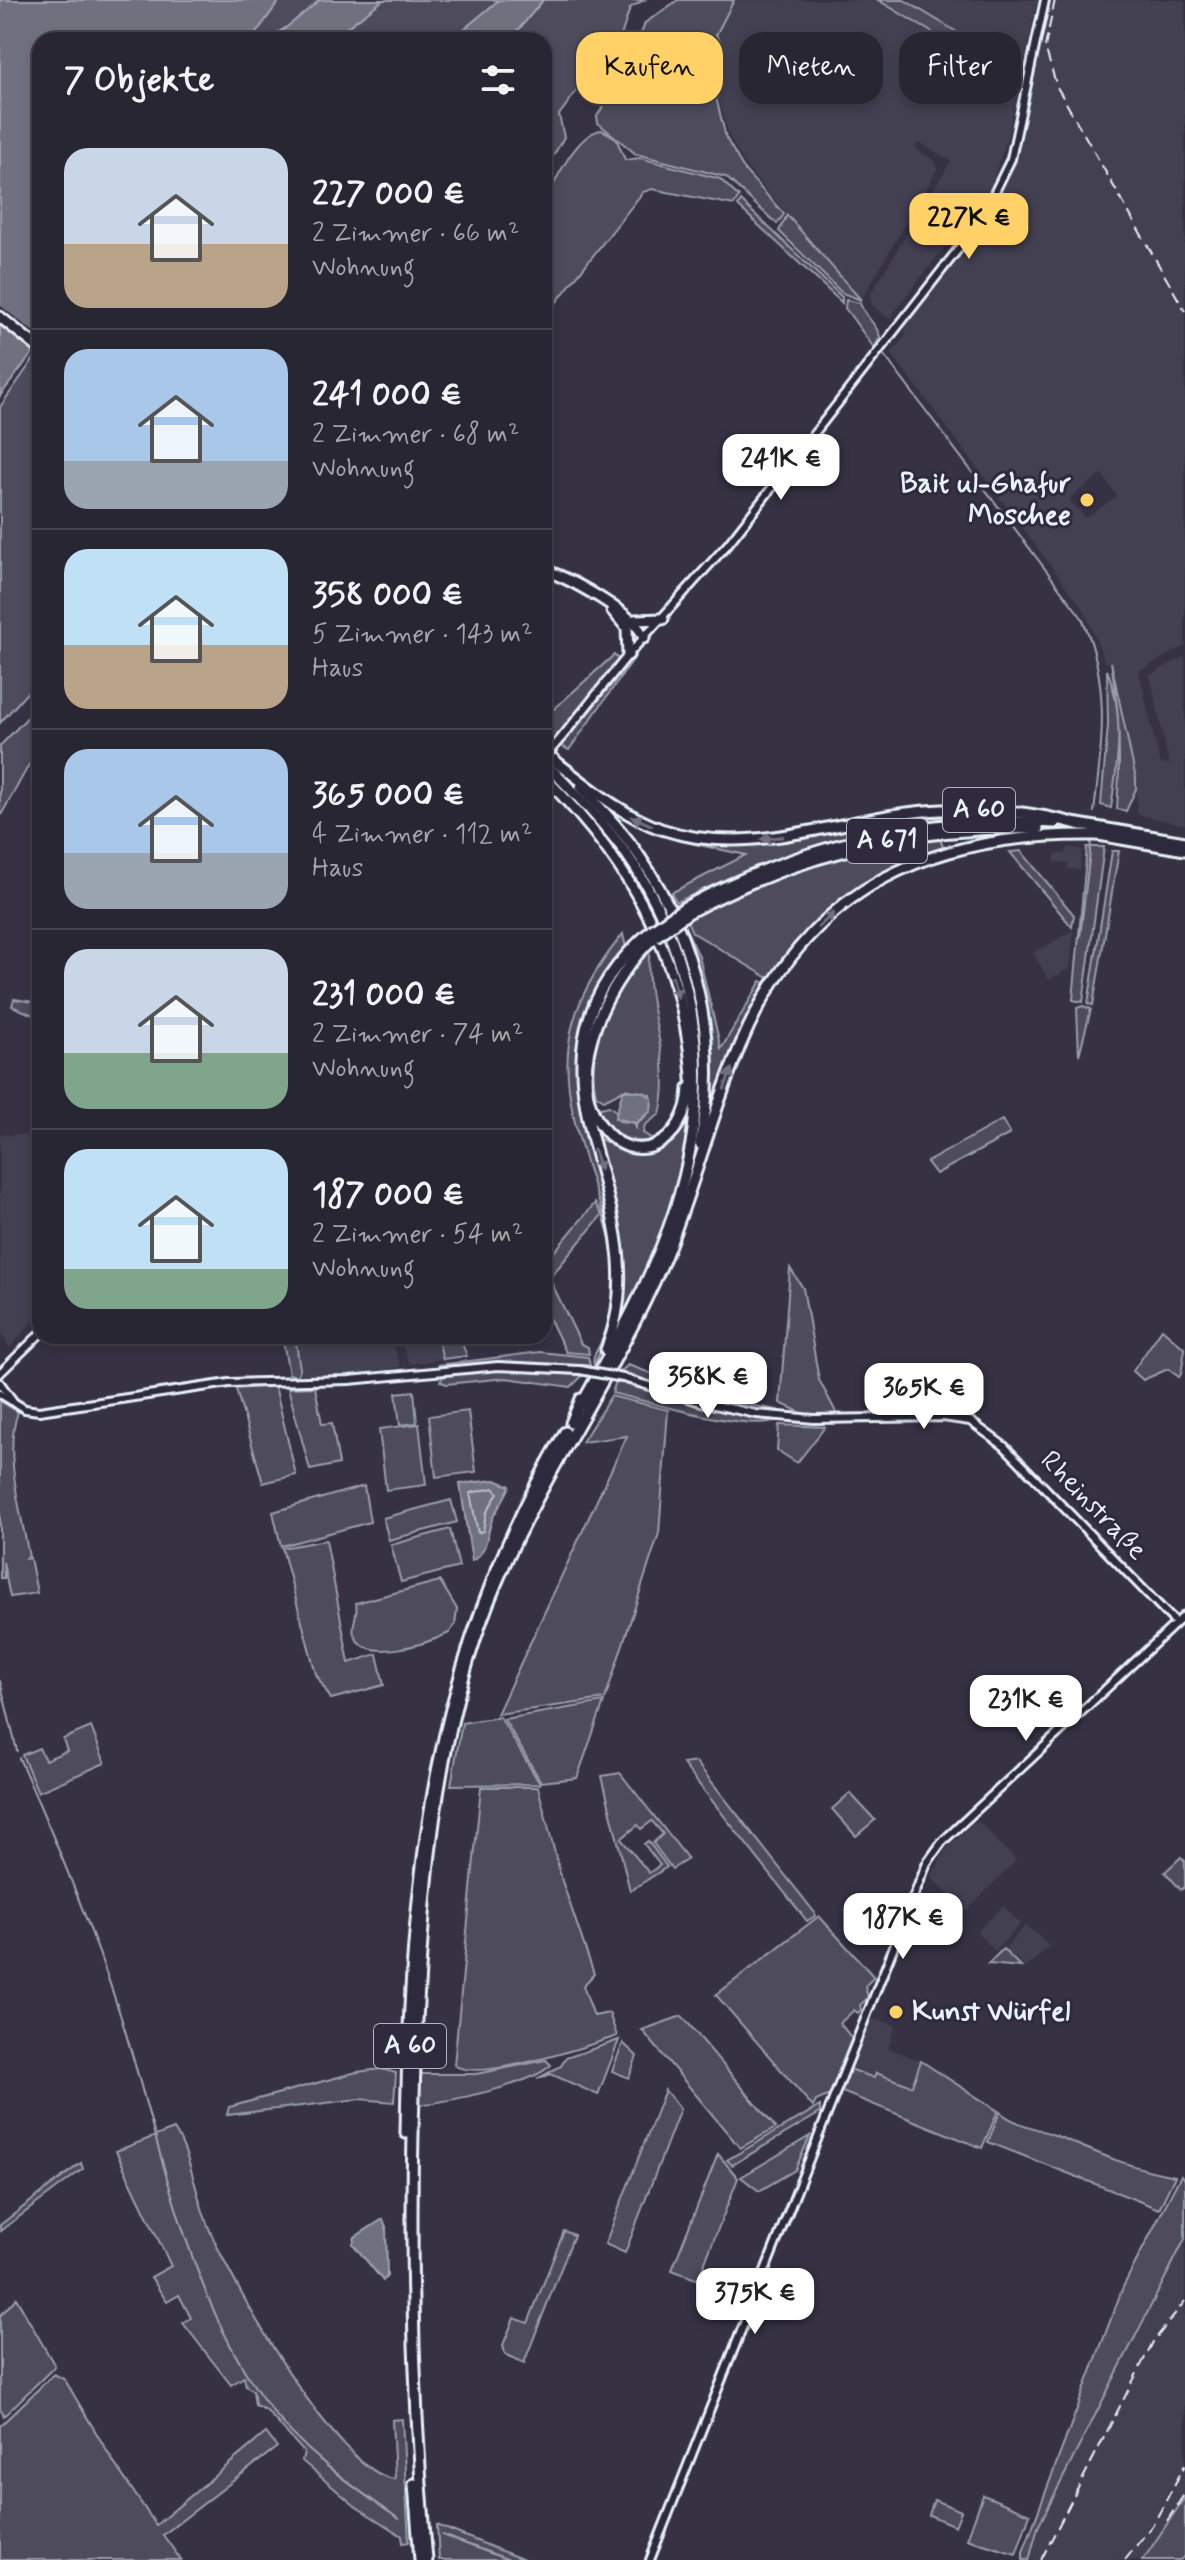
<!DOCTYPE html>
<html lang="de">
<head>
<meta charset="utf-8">
<style>
  :root { --surface:#282633; --page:#302e3b; --text:#f1f3f6; --muted:#a5a5ac; --line:#44434e; --accent:#ffd166 }
  body { margin:0; font-family:Mynerve,sans-serif; background:var(--page); color:var(--text); height:100vh; display:flex; flex-direction:column; font-size:30px; white-space:nowrap }
  * { box-sizing:border-box; margin:0 }
  p { font-size:26px; color:var(--muted) }
  .icon { flex:none; width:44px; height:44px; fill:none; stroke:currentColor; stroke-width:2; stroke-linecap:round; stroke-linejoin:round }
  .map { position:relative; flex:1; overflow:hidden }
  .side { position:absolute; left:32px; top:32px; width:520px; height:1312px; display:flex; flex-direction:column; background:var(--surface); border-radius:24px; box-shadow:0 4px 12px #0003,0 0 0 2px var(--line) }
  .side>* { flex:none }
  .top-card { position:absolute; left:576px; top:32px; width:488px; height:72px; display:flex; gap:16px }
  .price { position:absolute; translate:-50% -68px; padding:0 18px; border-radius:16px; background:#fff; color:#222; font-size:26px; line-height:52px; filter:drop-shadow(0 2px 4px #0008) }
  .price::after { content:''; position:absolute; left:50%; top:48px; width:24px; height:18px; margin-left:-12px; background:inherit; clip-path:polygon(0 0,100% 0,50% 100%) }
  .price.selected { background:var(--accent); color:#111 }
  ul { padding:0; list-style:none }
  li { display:flex; align-items:center; gap:24px; height:200px; padding:0 32px }
  li+li { border-top:2px solid var(--line) }
  li span { display:grid; place-items:center; flex:none; width:224px; height:160px; border-radius:24px; color:#555 }
  li>.icon { margin-inline-start:auto }
  span .icon { width:96px; height:96px; fill:#fffc; stroke-width:1 }
  li b { font-size:34px }
  h2 { display:flex; justify-content:space-between; align-items:center; height:96px; padding:0 32px; font-size:34px }
  .pill { padding:0 28px; border-radius:24px; background:var(--surface); box-shadow:0 4px 12px #0003,0 0 0 2px var(--line); font-size:28px; line-height:72px }
  .pill.selected { background:var(--accent); color:#111 }
  .map>svg:first-child { display:block }
  .built { fill:#433f51; fill-rule:evenodd }
  .green { fill:#4d4b5c; stroke:#9a9eaa; stroke-width:2 }
  .water { fill:#70717f; stroke:#a0a4af; stroke-width:2 }
  .pier { fill:#363244 }
  .lines { fill:none; stroke-linecap:round; stroke-linejoin:round }
  .shore { stroke:#b8bec8; stroke-width:2 }
  .stream { stroke:#a0a4af; stroke-width:2 }
  .secondary-casing { stroke:#e8f1f8; stroke-width:12 }
  .highway-casing { stroke:#e8f1f8; stroke-width:15 }
  .secondary { stroke:#2f2a3d; stroke-width:6 }
  .highway { stroke:#2f2a3d; stroke-width:9 }
  .rail { stroke:#e8f1f8; stroke-width:2; stroke-dasharray:12 6; stroke-linecap:butt }
  .secondary-bridge-casing { stroke:#e8f1f8; stroke-width:12; stroke-linecap:butt }
  .highway-bridge-casing { stroke:#e8f1f8; stroke-width:15; stroke-linecap:butt }
  .secondary-bridge { stroke:#2f2a3d; stroke-width:6 }
  .highway-bridge { stroke:#2f2a3d; stroke-width:9 }
  .oneway { fill:#70707e }
  .poi-dot { fill:#ffd166; stroke:#2f2a3d; stroke-width:3 }
  .labels { text-anchor:middle; dominant-baseline:central; stroke-width:6; stroke-linejoin:round; paint-order:stroke }
  .shield { fill:#2f2a3d; stroke:#b0b5c0; stroke-width:2 }
  .shield-label { font-size:26px; font-weight:bold; fill:#e8f1f8 }
  .poi-label { font-size:28px; font-weight:bold; fill:#e8f1f8; stroke:#2f2a3d; text-anchor:end }
  .street-label { font-size:28px; fill:#e8f1f8; stroke:#2f2a3d }
</style>
</head>
<body>
<div class="map">
<svg width="1185" height="2560" viewBox="0 0 1185 2560">
  <rect width="100%" height="100%" fill="#363244"/>
  <filter id="ink" filterUnits="userSpaceOnUse"><feTurbulence type="fractalNoise" baseFrequency=".0125" numOctaves="2"/><feDisplacementMap in="SourceGraphic" scale="16" xChannelSelector="R" yChannelSelector="G"/><feConvolveMatrix kernelMatrix="1 2 1 2 8 2 1 2 1" color-interpolation-filters="sRGB"/></filter>
  <g filter="url(#ink)">
    <g class="built">
      <path d="M734,0h144l60,36 13,16 12,-1 6,-11 -65,-40h134l-31,139 -16,46 -15,32 -10,2 -77,100 -17,-14 -2,-10 81,-134 -33,-19 -3,6 21,14 1,8 -76,130 -114,-132 -18,-31 -13,-47v-55z"/>
      <path d="M1050,0h135v646l-46,25 21,92 9,1 -19,-89 35,-19v169l-48,-11 -1,-36 -25,-115 -6,-1 -21,-52 -193,-257 14,-17 1,-12 65,-84 39,-63zM1102,474l15,22 -31,22 -16,-17 1,-4z"/>
      <path d="M1069,847l13,3 -2,20 -12,-1v-6l-14,-1 1,-8h10z"/>
      <path d="M1074,930l-4,38 -21,12 -16,-27z"/>
      <path d="M0,1134l40,2v177l-30,35 -10,-17z"/>
      <path d="M295,1336h95l11,31 -30,6 -70,5z"/>
      <path d="M398,1336h39l6,23 -33,5z"/>
      <path d="M979,1822l37,38 -50,52 -35,-35 16,-29 25,-24z"/>
      <path d="M1003,1906l18,18 -26,27 -18,-19z"/>
      <path d="M1026,1925l23,21 -23,22 -21,-20z"/>
      <path d="M870,2018l26,7 -8,23 33,13 -9,26 -62,-18z"/>
      <path d="M1185,2239v258l-41,63h-115l9,-33z"/>
    </g>
    <g class="green">
      <path d="M280,0h40c-18,17 -44,40 -69,40z"/>
      <path d="M383,0h116l-36,30 -22,10h-111z"/>
      <path d="M543,0h101l-14,8 -15,47 -10,15 -10,-4 -36,49 5,22 -20,35v-132h-34z"/>
      <path d="M678,0h56l-18,35 4,6 -6,20v28l12,49 19,33 39,43 -7,10 -51,-47 -90,-23 -38,-31 -1,-7 30,-44 18,-49z"/>
      <path d="M878,0h26l66,40 -7,10 7,5 -4,7 -15,-10 -13,-16z"/>
      <path d="M602,130l14,8 9,22 15,-2 80,21 19,18 -5,8 -82,-16 -9,3 -99,126c0,-33 -6,-73 0,-105 4,-24 33,-81 58,-83z"/>
      <path d="M741,201l101,96v6l-104,-97z"/>
      <path d="M787,215l74,85 -19,-7 -63,-62z"/>
      <path d="M846,300l14,3c4,14 17,20 20,34l-6,11 -29,-40z"/>
      <path d="M37,354l3,3v321l-40,45v-316z"/>
      <path d="M637,654l-68,96 -8,-4z"/>
      <path d="M614,655l4,4 -59,76 -5,5 -8,-2 -2,-20z"/>
      <path d="M1111,662l25,117v10l-10,22 -9,-2c4,-51 3,-96 -6,-147z"/>
      <path d="M1107,670c18,43 11,93 4,138l-10,-3 7,-80z"/>
      <path d="M40,704v64l-10,-5 -30,54v-71z"/>
      <path d="M938,813l40,2 -2,3c-106,8 -204,38 -299,84l-6,-9 75,-38 -70,-15c89,16 174,-18 262,-27z"/>
      <path d="M939,838l5,10c-69,25 -130,72 -174,131l-78,-47 -5,-11c76,-48 164,-71 252,-83z"/>
      <path d="M1087,847h17l-21,155 -10,-2z"/>
      <path d="M1021,851l53,64 -2,12 -62,-75z"/>
      <path d="M1112,851h7l-26,154 -5,-1z"/>
      <path d="M684,925l15,31 22,93 40,-68 6,3 -27,54 -24,62 -4,-3c3,-60 -9,-115 -30,-171z"/>
      <path d="M623,934l3,14c-17,23 -34,47 -42,75 -33,122 74,216 10,342 -2,-7 2,-13 6,-21 11,-21 14,-48 14,-71 -1,-34 -11,-58 -21,-89 -34,-104 -43,-160 30,-250z"/>
      <path d="M650,950c-9,54 25,105 10,164l-15,11 -2,8 11,7c-25,5 -43,-6 -54,-28v-4l9,-2 7,5 3,10 18,2 10,-8 4,-20 -26,-6 -21,11 -8,-5c-11,-51 18,-111 54,-145z"/>
      <path d="M14,999l26,4v15l-28,-12z"/>
      <path d="M1083,1006l8,3 -12,46 -2,-47z"/>
      <path d="M689,1117c-7,75 -38,148 -72,215 15,-75 -3,-127 -25,-198 34,23 79,26 97,-17z"/>
      <path d="M1002,1120l8,14 -74,40 -9,-12z"/>
      <path d="M595,1203l7,12 -50,60 -8,-11z"/>
      <path d="M544,1267l37,77 7,3 1,7 -23,-2 -22,-44z"/>
      <path d="M790,1268l13,20 16,92 18,34h-33l-24,-11z"/>
      <path d="M1162,1329l23,20 -4,25 -2,3 -11,-8 -25,11 -10,-9z"/>
      <path d="M282,1336h13l5,33 -3,7 -8,-2z"/>
      <path d="M437,1336h22l8,20 -24,3z"/>
      <path d="M540,1352l48,5 2,8h-152z"/>
      <path d="M628,1365l100,36 49,9 -2,3 -54,-10 -102,-30z"/>
      <path d="M492,1370l91,5 -12,12 -65,-9 -60,6 -6,-3 5,-7z"/>
      <path d="M868,1380l33,31h-23l-7,-5z"/>
      <path d="M616,1381l85,25 74,15c-37,9 -123,-19 -163,-28z"/>
      <path d="M275,1386l21,89 -33,8 -27,-94z"/>
      <path d="M315,1387l7,37 10,-1 7,41 -29,6 -22,-82z"/>
      <path d="M414,1391l3,32 -17,2 -4,-32z"/>
      <path d="M611,1396l57,14 -9,123 -54,166 -108,15 130,-278 -45,6z"/>
      <path d="M0,1401l18,11c-15,41 3,99 11,145l-5,2 6,-1 7,35 -27,4 -7,-35 1,16h-4z"/>
      <path d="M468,1411l8,61 -40,5 -7,-61z"/>
      <path d="M419,1424l7,61 -40,5 -7,-61z"/>
      <path d="M779,1425l46,2 -28,36 -20,-13z"/>
      <path d="M364,1486l6,36 -89,24 -8,-34z"/>
      <path d="M451,1500l6,22 -68,18 -6,-22z"/>
      <path d="M450,1529l9,38 -58,15 -10,-37z"/>
      <path d="M326,1540l23,123 28,-9 7,31 -53,14 -15,-25 -34,-126z"/>
      <path d="M440,1581l17,28 -2,16 -6,8c-21,10 -85,32 -95,1 -3,-11 5,-20 2,-31z"/>
      <path d="M604,1702l-27,76 -36,4 -37,-63z"/>
      <path d="M500,1717l40,67 -89,1 11,-62z"/>
      <path d="M91,1727l14,36 -67,29 -16,-37 17,-7 6,12 22,-9 -4,-12z"/>
      <path d="M696,1762l119,151v3l-8,5 -124,-157z"/>
      <path d="M620,1773l68,86 -16,10 -19,-26 10,-9 -11,-13 -11,8 -3,-4 -17,14 28,34 11,-8 -16,-21 4,-3 19,26 -37,24 -28,-115z"/>
      <path d="M481,1787h57l24,94 32,93 -11,12 11,30 15,-3 8,23c-30,10 -139,47 -163,29z"/>
      <path d="M850,1793l25,27 -19,16 -24,-27z"/>
      <path d="M1181,1857l4,4v26l-4,3 -16,-18z"/>
      <path d="M819,1916l55,61 -9,9 3,12 -8,7 1,5 -3,3 -4,-3 -14,13 12,16 -22,56 -14,6 -3,6 -97,-112z"/>
      <path d="M1003,1949l18,18 -33,-3z"/>
      <path d="M682,2016l94,112 -36,20 -98,-118z"/>
      <path d="M619,2040l-21,55 -47,-21 -14,5 24,-13 5,-8z"/>
      <path d="M623,2043l14,13 -8,22 -17,-7z"/>
      <path d="M546,2060l5,5c-22,21 -101,36 -133,40l1,-31h57z"/>
      <path d="M921,2061l77,50 -16,37 -140,-56 8,-23 24,9 2,-5 36,13z"/>
      <path d="M381,2069l15,4 -2,29 -35,-3 -132,16 2,-8 128,-35z"/>
      <path d="M665,2090l15,19 -55,144 -20,-9z"/>
      <path d="M820,2106v7l-88,52 -5,-5z"/>
      <path d="M1000,2112c17,14 38,16 57,24 42,18 73,32 118,40l-16,33 -171,-67z"/>
      <path d="M174,2129c17,25 23,74 37,104 23,53 126,240 184,246l-3,-59 10,-1 7,123 -6,1 -1,-7 -47,-30 -53,-45 2,-9 -38,-42 -11,-5 -2,-14 -7,-5 -2,-9 -13,8 -48,-62 8,-5 -12,-23 -12,7 -16,-25 20,-11 -55,-115z"/>
      <path d="M810,2136l-15,34 -36,21 -18,-14z"/>
      <path d="M718,2154l20,24 -40,102 -26,-10z"/>
      <path d="M81,2163l2,6 -83,62v-6z"/>
      <path d="M1181,2175l4,5v59l-147,288 -9,33h-6v-8l100,-265z"/>
      <path d="M564,2231l10,4 -50,128 -19,-9 -2,-9 11,-27 14,5z"/>
      <path d="M16,2298l39,68 -51,50 -4,-7v-93z"/>
      <path d="M54,2374l11,6 49,83 42,62 110,-92 11,14 -114,88 18,25h-181v-134z"/>
      <path d="M983,2495l47,19 -14,40 -49,-15z"/>
      <path d="M1185,2497v59l-5,4h-37z"/>
      <path d="M934,2500l27,11 -6,15 -26,-11z"/>
      <path d="M437,2525l87,35h-85z"/>
    </g>
    <g class="water">
      <path d="M0,0h280l-29,40h-211v303l-40,53z"/>
      <path d="M320,0h63l-53,40h-67l19,-9z"/>
      <path d="M499,0h44l-33,40h-69l22,-10z"/>
      <path d="M623,1090l21,2 8,6 -1,13 -15,12v7l-1,-7 -20,-5z"/>
      <path d="M495,1480l15,6c-4,10 -10,19 -16,29 -8,15 -4,36 -22,46l-12,-77z"/>
      <path d="M383,2219l3,8 1,49 -4,5 -30,-37 2,-7z"/>
    </g>
    <path class="pier" d="M0,305l40,32 -4,18 -36,-29z"/>
    <g class="lines">
      <path class="shore" d="M494,1488l4,5 -12,20 -3,18 -5,2 -8,-40z"/>
      <g class="stream">
        <path d="M884,355l198,263c29,65 20,126 12,194"/>
        <path d="M1080,937l11,-94"/>
        <path d="M0,1681l17,70"/>
        <path d="M19,1758c37,83 72,166 100,253 39,122 68,284 145,389 35,49 86,85 135,119"/>
        <path d="M442,2535l67,25"/>
      </g>
      <defs>
        <g id="secondary">
          <path d="M562,737l66,-82 100,-111 253,-324 30,-61 34,-159"/>
          <path d="M0,1373l40,-39"/>
          <path d="M623,1378l78,24 55,12 58,5 129,-2 27,4 34,25 172,177"/>
          <path d="M0,1383l13,18"/>
          <path d="M0,1394l25,15 14,2 190,-28 120,-3 149,-14 82,4"/>
          <path d="M650,2560l277,-697 15,-21 243,-227"/>
        </g>
        <g id="highway">
          <path d="M0,317l40,32"/>
          <path d="M544,570c25,8 92,44 100,68"/>
          <path d="M612,610l15,18 1,27"/>
          <path d="M634,620l29,-1"/>
          <path d="M544,750l18,17"/>
          <path d="M544,762c28,29 57,57 81,90 32,45 53,95 64,149 31,153 -35,275 -108,404"/>
          <path d="M559,764c33,25 63,51 102,65 84,28 163,-5 246,-16 57,-7 118,-4 174,12"/>
          <path d="M544,777c90,89 144,188 149,317"/>
          <path d="M581,787c20,22 42,44 59,70 56,81 81,190 60,287"/>
          <path d="M1078,824l107,18"/>
          <path d="M1093,834l92,16"/>
          <path d="M685,907c113,-61 241,-93 370,-84"/>
          <path d="M688,913c108,-58 227,-87 350,-84"/>
          <path d="M655,937c-43,37 -94,131 -55,187 34,49 87,18 89,-36"/>
          <path d="M606,1350c62,-153 -116,-282 46,-420"/>
          <path d="M571,1423l10,-24"/>
          <path d="M406,2133c4,-256 26,-477 159,-701"/>
          <path d="M414,2484l6,76"/>
          <path d="M427,2560c-16,-180 -19,-359 -10,-539 7,-135 18,-272 65,-401 45,-125 126,-232 179,-353 31,-72 49,-149 79,-221 68,-161 192,-214 359,-211"/>
        </g>
      </defs>
      <use href="#secondary" class="secondary-casing"/>
      <use href="#highway" class="highway-casing"/>
      <use href="#secondary" class="secondary"/>
      <use href="#highway" class="highway"/>
      <g class="rail">
        <path d="M1055,0l-10,47 12,40 128,224"/>
        <path d="M1167,2521l18,-28"/>
        <path d="M1041,2560l112,-218 32,-41"/>
        <path d="M1125,2560l29,-37 31,-58"/>
      </g>
      <defs>
        <g id="secondary-bridge">
          <path d="M544,758l18,-21"/>
          <path d="M580,1370l43,8"/>
        </g>
        <g id="highway-bridge">
          <path d="M652,930l33,-23"/>
          <path d="M655,937l33,-24"/>
        </g>
      </defs>
      <use href="#secondary-bridge" class="secondary-bridge-casing"/>
      <use href="#highway-bridge" class="highway-bridge-casing"/>
      <use href="#secondary-bridge" class="secondary-bridge"/>
      <use href="#highway-bridge" class="highway-bridge"/>
    </g>
    <defs><path id="oneway-solid" d="M-6-.8H1V-3.2L6.5 0L1 3.2V.8H-6Z" transform="scale(2)"/></defs>
    <g class="oneway">
      <use href="#oneway-solid" transform="translate(642 821) rotate(-156)"/>
      <use href="#oneway-solid" transform="translate(772 838) rotate(173)"/>
      <use href="#oneway-solid" transform="translate(826 920) rotate(-44)"/>
      <use href="#oneway-solid" transform="translate(675 987) rotate(76)"/>
      <use href="#oneway-solid" transform="translate(728 1079) rotate(-70)"/>
      <use href="#oneway-solid" transform="translate(597 1160) rotate(73)"/>
    </g>
  </g>
  <g class="poi-dot">
    <circle cx="1087" cy="500" r="8"/>
    <circle cx="896" cy="2012" r="8"/>
  </g>
  <g class="labels">
    <g class="shield">
      <rect x="943" y="788" width="72" height="44" rx="6"/>
      <rect x="847" y="819" width="80" height="44" rx="6"/>
      <rect x="374" y="2024" width="72" height="44" rx="6"/>
    </g>
    <g class="shield-label">
      <text x="979" y="810">A 60</text>
      <text x="887" y="841">A 671</text>
      <text x="410" y="2046">A 60</text>
    </g>
    <g class="poi-label">
      <text x="1071" y="484">Bait ul-Ghafur<tspan x="1071" dy="32">Moschee</tspan></text>
      <text x="912" y="2012" text-anchor="start">Kunst Würfel</text>
    </g>
    <g class="street-label">
      <text transform="translate(1093 1506) rotate(46)">Rheinstraße</text>
    </g>
  </g>
</svg>
<b class="price selected" style="left:969px;top:261px">227K €</b>
<b class="price" style="left:781px;top:502px">241K €</b>
<b class="price" style="left:708px;top:1420px">358K €</b>
<b class="price" style="left:924px;top:1431px">365K €</b>
<b class="price" style="left:1026px;top:1743px">231K €</b>
<b class="price" style="left:903px;top:1961px">187K €</b>
<b class="price" style="left:755px;top:2336px">375K €</b>
<div class="top-card">
<a class="pill selected">Kaufen</a>
<a class="pill">Mieten</a>
<a class="pill">Filter</a>
</div>
<section class="side">
<h2>7 Objekte<svg class="icon" aria-label="filters" viewBox="0 0 24 24"><path d="M4 7h16M4 17h16"/><circle cx="9" cy="7" r="2"/><circle cx="15" cy="17" r="2"/></svg></h2>
<ul>
<li><span style="background:linear-gradient(#c9d6e8 60%,#b9a48a 0)"><svg class="icon" aria-label="home" viewBox="0 0 24 24"><path d="M3 11l9-7 9 7M6 9v11h12V9"/></svg></span><div><b>227 000 €</b><p>2 Zimmer · 66 m²</p><p>Wohnung</p></div></li>
<li><span style="background:linear-gradient(#a9c7e8 70%,#9aa5b1 0)"><svg class="icon" aria-label="home" viewBox="0 0 24 24"><path d="M3 11l9-7 9 7M6 9v11h12V9"/></svg></span><div><b>241 000 €</b><p>2 Zimmer · 68 m²</p><p>Wohnung</p></div></li>
<li><span style="background:linear-gradient(#bfe0f5 60%,#b9a48a 0)"><svg class="icon" aria-label="home" viewBox="0 0 24 24"><path d="M3 11l9-7 9 7M6 9v11h12V9"/></svg></span><div><b>358 000 €</b><p>5 Zimmer · 143 m²</p><p>Haus</p></div></li>
<li><span style="background:linear-gradient(#a9c7e8 65%,#9aa5b1 0)"><svg class="icon" aria-label="home" viewBox="0 0 24 24"><path d="M3 11l9-7 9 7M6 9v11h12V9"/></svg></span><div><b>365 000 €</b><p>4 Zimmer · 112 m²</p><p>Haus</p></div></li>
<li><span style="background:linear-gradient(#c9d6e8 65%,#7fa58c 0)"><svg class="icon" aria-label="home" viewBox="0 0 24 24"><path d="M3 11l9-7 9 7M6 9v11h12V9"/></svg></span><div><b>231 000 €</b><p>2 Zimmer · 74 m²</p><p>Wohnung</p></div></li>
<li><span style="background:linear-gradient(#bfe0f5 75%,#7fa58c 0)"><svg class="icon" aria-label="home" viewBox="0 0 24 24"><path d="M3 11l9-7 9 7M6 9v11h12V9"/></svg></span><div><b>187 000 €</b><p>2 Zimmer · 54 m²</p><p>Wohnung</p></div></li>
</ul>
</section>
</div>
</body>
</html>
